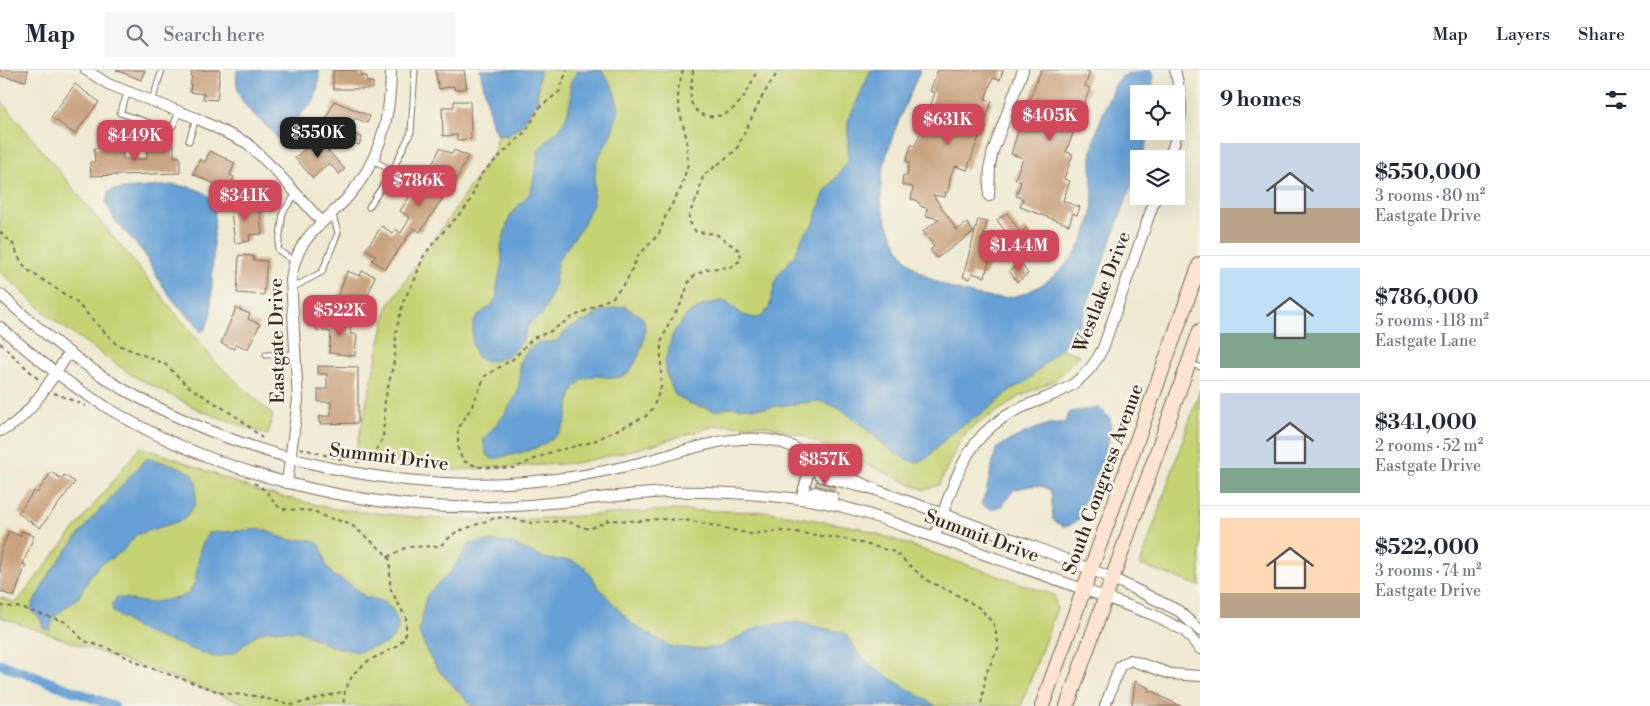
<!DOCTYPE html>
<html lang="en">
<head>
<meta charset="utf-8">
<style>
  :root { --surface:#fff; --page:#f6f6f7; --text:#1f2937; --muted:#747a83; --line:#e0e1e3; --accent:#d1495b }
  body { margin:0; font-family:"Libre Bodoni",serif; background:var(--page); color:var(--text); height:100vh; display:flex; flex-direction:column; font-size:19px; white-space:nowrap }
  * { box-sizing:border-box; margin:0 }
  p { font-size:16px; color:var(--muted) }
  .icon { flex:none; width:28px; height:28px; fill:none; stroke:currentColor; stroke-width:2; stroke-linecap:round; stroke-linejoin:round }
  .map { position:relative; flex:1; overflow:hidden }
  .drawer { display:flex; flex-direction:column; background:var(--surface); width:450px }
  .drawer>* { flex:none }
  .controls { position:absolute; left:1130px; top:15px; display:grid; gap:10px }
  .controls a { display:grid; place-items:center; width:55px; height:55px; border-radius:0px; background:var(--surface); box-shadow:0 5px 20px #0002; font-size:25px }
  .price { position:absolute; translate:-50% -42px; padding:0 11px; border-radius:10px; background:var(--accent); color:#fff; font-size:16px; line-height:32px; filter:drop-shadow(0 1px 2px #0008) }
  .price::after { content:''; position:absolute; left:50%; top:30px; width:15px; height:11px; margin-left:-8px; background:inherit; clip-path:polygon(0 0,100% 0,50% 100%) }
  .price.active { background:#222; color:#fff }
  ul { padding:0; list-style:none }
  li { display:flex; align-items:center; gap:15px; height:125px; padding:0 20px }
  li+li { border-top:1px solid var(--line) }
  li span { display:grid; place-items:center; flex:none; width:140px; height:100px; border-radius:0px; color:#555 }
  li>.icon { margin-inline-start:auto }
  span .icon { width:60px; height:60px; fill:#fffc; stroke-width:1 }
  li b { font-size:21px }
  h2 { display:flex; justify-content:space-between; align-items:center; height:60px; padding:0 20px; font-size:21px }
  header { display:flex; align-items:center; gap:30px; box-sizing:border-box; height:70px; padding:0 25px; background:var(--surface); border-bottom:1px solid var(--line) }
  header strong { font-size:24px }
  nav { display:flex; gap:28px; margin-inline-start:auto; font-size:18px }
  .search { width:350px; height:45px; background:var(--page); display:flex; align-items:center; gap:12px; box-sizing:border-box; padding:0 18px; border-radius:0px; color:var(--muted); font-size:19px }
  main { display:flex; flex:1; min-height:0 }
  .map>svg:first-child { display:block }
  .green { fill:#c6d375; stroke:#807e4a }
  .water { fill:#66a0d6; stroke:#50657a }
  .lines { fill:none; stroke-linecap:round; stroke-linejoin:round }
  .canal { stroke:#66a0d6; stroke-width:10 }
  .building { fill:#c9a27f }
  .service-casing { stroke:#7a6d5c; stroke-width:7 }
  .minor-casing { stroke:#7a6d5c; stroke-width:12 }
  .secondary-casing { stroke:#7a6d5c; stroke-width:16 }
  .path { stroke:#7a6d5c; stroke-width:2; stroke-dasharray:4 4; stroke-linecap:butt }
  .service { stroke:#fff; stroke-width:5 }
  .minor { stroke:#fff; stroke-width:10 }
  .secondary { stroke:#fde4d1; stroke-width:14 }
  .labels { text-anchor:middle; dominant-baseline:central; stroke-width:5; stroke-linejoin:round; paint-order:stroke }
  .street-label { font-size:19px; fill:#3b2a1e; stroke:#f7f3e8 }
</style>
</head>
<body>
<header>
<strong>Map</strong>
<div class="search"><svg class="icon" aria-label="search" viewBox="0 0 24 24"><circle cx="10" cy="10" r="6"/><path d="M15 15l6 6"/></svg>Search here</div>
<nav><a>Map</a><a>Layers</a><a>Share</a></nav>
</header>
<main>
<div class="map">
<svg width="1200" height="636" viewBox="0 0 1200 636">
  <rect width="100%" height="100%" fill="#f7f3e8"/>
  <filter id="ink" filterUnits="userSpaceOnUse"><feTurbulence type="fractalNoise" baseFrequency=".02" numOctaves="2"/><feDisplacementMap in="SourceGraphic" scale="10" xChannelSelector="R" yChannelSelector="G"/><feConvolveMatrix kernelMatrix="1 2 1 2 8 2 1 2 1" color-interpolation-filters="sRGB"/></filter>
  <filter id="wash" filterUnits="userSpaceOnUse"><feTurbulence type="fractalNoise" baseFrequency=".0096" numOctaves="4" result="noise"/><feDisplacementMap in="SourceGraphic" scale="20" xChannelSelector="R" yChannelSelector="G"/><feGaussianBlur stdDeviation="1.12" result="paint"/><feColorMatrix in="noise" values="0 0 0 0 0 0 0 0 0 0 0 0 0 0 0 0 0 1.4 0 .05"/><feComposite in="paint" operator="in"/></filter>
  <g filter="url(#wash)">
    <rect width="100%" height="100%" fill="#eee9d0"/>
    <g class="green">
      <path d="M507,0h402l-63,170 44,53 190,62 -25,25 -34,16 -53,34 -11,16 -18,39 -15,5 -123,-55 -38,-10 -48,1 -74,22 -64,15 -124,7 -98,-15 33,-149 106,-154z"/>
      <path d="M0,29l218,266 55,50 -5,20 -67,-24 -71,-37 -79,-56 -51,-47z"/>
      <path d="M1200,320v196l-60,-21z"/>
      <path d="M140,377l28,9 90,35 76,18 91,9 76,3 168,-11 101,2 90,16 194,67 3,13 -36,98h-769l-252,-89v-20l16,6z"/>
    </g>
    <g class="water">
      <path d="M237,0h82c0,11 -1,26 -8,35 -3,4 -7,5 -9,8 -8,9 -5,19 -16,28l-6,1c-19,-28 -48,-33 -43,-72z"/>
      <path d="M480,0h60l-3,31 -16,25 -13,10 -11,-2 -4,-6z"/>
      <path d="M577,0h24l12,17 6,23 -7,22 -16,31 -3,41 -11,23 -24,33 -4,29 -12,26 -13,9 -7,18 -13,14 -15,5 -11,-1 -6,-3 -5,-12 1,-21 5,-9 14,-10 5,-8v-11l5,-24 -1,-17 8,-26 3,-6 19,-21 8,-43 21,-21 7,-12 4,-19 -1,-14z"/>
      <path d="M871,0h49c-15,39 -46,95 -38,137 3,13 9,24 14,36 14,29 42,42 72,50 29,8 49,7 75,-9 22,-14 38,-34 46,-59 8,-25 1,-43 2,-67 0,-14 20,-73 30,-81 3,-2 25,-7 29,-7l4,4 -2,14 2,6h-15v37h12l-10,28h-2v7l-63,168 -50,48 -14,7 -22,19 -37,24 -26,26 -11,5c-40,-13 -57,-54 -99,-62l-51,7 -37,-1 -12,4 -27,-7 -15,-9 -8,-19 -2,-15 8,-28 13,-17 17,-11 18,-4 7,2 15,12 12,3 6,-1 8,-9 8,-32 17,-20 9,-20 11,-13 10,-30 24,-31v-41z"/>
      <path d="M171,115c16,1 36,3 44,20l-4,107 -5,16 -5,5 -6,-11 -19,-18 -16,-22 -16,-29 -29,-33 -9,-17 2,-10 4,-3z"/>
      <path d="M624,236l18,11c5,9 3,19 0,29 -18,55 -37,18 -61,35 -12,9 -11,22 -14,35 -6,31 -49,38 -75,43l-5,-4 -4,-15 21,-25 13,-21 3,-15 -1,-15 9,-15 10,-6 18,-2 15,-14 18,-8 12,-8z"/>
      <path d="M1099,338l11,10c5,24 -21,69 -30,93v7l-11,8h-7l-9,-6 -2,-29c-13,-9 -22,-5 -37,-1 -10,12 -15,27 -33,14l5,-12 10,-43c14,-10 52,-29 68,-26l6,-11z"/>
      <path d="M147,388l27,7 18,8 5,10 -2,22 -12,15 -47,15 -14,17 -21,12 -10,11 -12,22 -25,20 -4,13 -7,-1 -2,-10 -9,-7 -1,-5 18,-33 17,-23 28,-35z"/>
      <path d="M262,459l27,11h22l7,3 4,6 4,16 8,11 16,8 16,13 14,3 12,9 6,12v7l-4,9 -6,6 -31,9 -26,-6 -33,-15 -30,-1 -12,5 -23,19 -19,3 -73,-26 -28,-19 -1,-8 5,-7 31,6 30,-5 10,-4 7,-12 5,-33 8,-16z"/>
      <path d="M492,471l18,2 37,16 23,1 15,7 14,21 33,36 38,22 25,3 25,-2 39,-21 37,-4 49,11 13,20 19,17 59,36h-464l-34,-36 -11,-18 -8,-20 7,-36 26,-26 17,-26z"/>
    </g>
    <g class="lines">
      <path class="canal" d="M0,594l114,42"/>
    </g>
    <g id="blocks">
      <g class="building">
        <path d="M0,0h28l-2,11 -26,-5z"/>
        <path d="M116,0h29l-4,10z"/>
        <path d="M192,0h28l-3,30 -14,-1 1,-5 -14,-2z"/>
        <path d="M333,0h28v6h6l-1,6h7v7h-40z"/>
        <path d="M435,0h29l3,18 -13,2v-4l-15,3z"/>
        <path d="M938,0h65l-3,10 -7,-2 -8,21 7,2 -25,69 -11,-4 -5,8 -3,18h-2l-1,5 -12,-2 24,35 10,-7 7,9 -37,26 -7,-8 4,-3 -11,-16 17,-12 -14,-3 1,-8 -5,-1 -6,-7 -5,-1 2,-12 -11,-2 1,-10 4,1 2,-14 -3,-1 5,-16 4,1 20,-53 -5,-2z"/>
        <path d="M1041,0h42l7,2 -5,14 5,2 -24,64 7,2 -9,25 6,2 -7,20 17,6 -3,8 -4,-2 -4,12 -49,-18 3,-8 -7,-3 5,-14 -6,-2 8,-22 -12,-4 10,-33z"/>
        <path d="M75,14l24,18 -24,32 -24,-17z"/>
        <path d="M334,31l36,15 -3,7 -12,-5 -6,14 13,5 -3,8 -27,-9 2,-5 -11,-4z"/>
        <path d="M454,31h16l1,38 -14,1v-5l-14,1 -1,-29h12z"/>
        <path d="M316,68l29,31 -6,5 -10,-11 -16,15 -18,-20z"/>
        <path d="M174,75v12h6v16l-89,3 -1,-14h5l-1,-14 28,-1 1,12h24l-1,-13z"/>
        <path d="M440,78l12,6 2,-4 14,6 -17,35 -3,-1 -28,42 -6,-4 -29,41 -13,-9 4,-4 -10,-7 16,-23 10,7 3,-4 6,4 9,-15 -10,-7 15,-23 11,8 3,-4 3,2 7,-15 -11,-5z"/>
        <path d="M210,81l25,12 -5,12 4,2 -6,13 -35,-16 7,-15 5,3z"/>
        <path d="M244,133l1,5 14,-2 3,28 -13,1 1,6 -15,2 -5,-38z"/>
        <path d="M1007,143l13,19 6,-4 7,11 -29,18 -7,-10 9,-6 7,1 -16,-22z"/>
        <path d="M978,150l9,2 -3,13 5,1 -2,7 6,2 -8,32 -13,-4 -2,6 -7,-2z"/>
        <path d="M239,185l14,1v4l14,1 -3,34 -27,-2z"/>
        <path d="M1021,193l7,11 -11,8 -8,-11z"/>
        <path d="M347,201l13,5 2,-5 13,5 -13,36 -15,-5 2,-6 -11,-4z"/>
        <path d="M236,238l14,6 -2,5 12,5 -12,25 -12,-5 -2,5 -13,-6z"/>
        <path d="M330,249l15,2v5h6l-1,8h7l-2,22 -26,-3 2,-21 -15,-2 1,-8 12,1z"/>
        <path d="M318,296l40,1v56l-38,1v-8h11v-14h-13v-13h9v-15h-9z"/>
        <path d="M51,402l11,7 2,-4 11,7 -35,46 -22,-15 16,-22 3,2z"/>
        <path d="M817,411l18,6 -1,3 -19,-5z"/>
        <path d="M9,461l11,5 2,-5 12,5 -11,28 3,1 -12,32 -14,-6v-38z"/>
        <path d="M1135,611l14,7 -1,3 8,1v2l25,12h-49z"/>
      </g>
    </g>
  </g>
  <g filter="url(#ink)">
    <use href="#blocks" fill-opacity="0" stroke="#7a6d5c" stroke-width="1"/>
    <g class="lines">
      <defs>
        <g id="service">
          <path d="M128,22l-8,21 33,11 20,2 6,-14"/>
          <path d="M152,31l10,-31"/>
          <path d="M189,71l7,-23"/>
          <path d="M392,101l19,-39 4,-62"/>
          <path d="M369,137l23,-36 -19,-11"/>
          <path d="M295,192l-17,-12 5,-38 13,-18"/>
          <path d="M292,218l30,-16 16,-39 -6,-21"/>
          <path d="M266,285l29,-1"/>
          <path d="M1189,293l11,4"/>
        </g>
        <g id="minor">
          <path d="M86,0l22,14 88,34 51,25 28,27 46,51"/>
          <path d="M1169,89c13,-38 16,-50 6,-89"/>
          <path d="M989,126l1,-31 3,-14 30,-81"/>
          <path d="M0,224c38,35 78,69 123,95 129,73 284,108 432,90 28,-3 56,-9 84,-16 48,-11 102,-37 152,-17 10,4 18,13 28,18 17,10 38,16 56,25"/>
          <path d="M0,257c29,25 59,50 92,71 111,73 265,113 397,109 60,-1 118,-12 178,-15 44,-1 90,2 134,7 47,5 91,24 136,39 73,25 147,51 219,78l29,15 15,18"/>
          <path d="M0,361c27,-8 53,-55 69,-78"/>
          <path d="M813,389l2,11 7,7 44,11"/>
          <path d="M287,413l11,-83 -7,-120c6,-45 30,-53 57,-83 32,-36 43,-80 43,-127"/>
          <path d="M868,417l167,60 77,31 67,33 21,20"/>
          <path d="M802,428l13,-6 18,5"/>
          <path d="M801,429l11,-39"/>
          <path d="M934,467c15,-37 25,-84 57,-110 40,-35 85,-23 112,-79l53,-152"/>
          <path d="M1105,636l15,-40 10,-6 41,14 29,2"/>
        </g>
        <g id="secondary">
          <path d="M1042,636l158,-442"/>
          <path d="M1067,636l133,-375"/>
        </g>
      </defs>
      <use href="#service" class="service-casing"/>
      <use href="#minor" class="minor-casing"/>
      <use href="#secondary" class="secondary-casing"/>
      <g class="path">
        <path d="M683,0l-5,19v17l8,30 2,28 -7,24 -15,27 -7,19 -21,22 -12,26 -13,15 -44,22 -18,12 -18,7 -20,21 -28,17 -13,30 -14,23v20l5,12 16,6 35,1 37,-16 41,-10 54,-26 7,-8 8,-21v-44l7,-18 14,-23 7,-21 6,-6 12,-6 24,-2 10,-7 -1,-9 -24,-17 -20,-2 -7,-11v-7l9,-18 5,-20 33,-26 27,-55 16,-25"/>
        <path d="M693,0c-1,10 -3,21 -2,31 1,6 7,12 13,14 29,8 44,-22 53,-45"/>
        <path d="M0,162l13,12 8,18 7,8 48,32 40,42 49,20 23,22 52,33 22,19"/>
        <path d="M0,273l39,37"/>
        <path d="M54,323l32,13"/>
        <path d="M300,378l43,12"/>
        <path d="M356,392l9,-2 9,-7 9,-15 2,-38 10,-43 1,-25 7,-30 12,-23 8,-22 11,-15 34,-37 14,-32 44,-42 14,-24 19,-15 8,-22"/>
        <path d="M254,413l12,8 10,14 6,4 32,2 11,6 24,6 33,27 8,10v28l16,30v15l-2,6 -8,8 -28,14 -15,13 -8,17 -2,15"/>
        <path d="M388,487l19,-10 33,-1 16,-14 39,-14 11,-1 25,6 34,-2 24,8 20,-9 30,1 21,-2 32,2 59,13 28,-3 15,1 56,8 45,12 31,28 37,18 18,11 13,16 5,21 -13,28 -5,32"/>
        <path d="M0,536l18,1 48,15 18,19 23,7 38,18 77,27 33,3 38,9 52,-14"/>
      </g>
      <use href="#service" class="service"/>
      <use href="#minor" class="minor"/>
      <use href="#secondary" class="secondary"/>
    </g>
  </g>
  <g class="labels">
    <g class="street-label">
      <text transform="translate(1102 222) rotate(-69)">Westlake Drive</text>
      <text transform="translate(277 271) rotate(-91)">Eastgate Drive</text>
      <text transform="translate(389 387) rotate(7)">Summit Drive</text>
      <text transform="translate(1103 409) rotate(-70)">South Congress Avenue</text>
      <text transform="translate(982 466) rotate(20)">Summit Drive</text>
    </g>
  </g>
</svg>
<div class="controls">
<a><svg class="icon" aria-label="locate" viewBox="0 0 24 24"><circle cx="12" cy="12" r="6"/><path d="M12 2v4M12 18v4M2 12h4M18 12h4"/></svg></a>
<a><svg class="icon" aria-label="layers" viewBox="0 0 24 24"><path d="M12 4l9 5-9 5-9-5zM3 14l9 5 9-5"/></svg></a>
</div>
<b class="price" style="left:1050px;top:72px">$405K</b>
<b class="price" style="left:948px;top:76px">$631K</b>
<b class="price active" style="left:318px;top:89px">$550K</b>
<b class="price" style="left:135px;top:92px">$449K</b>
<b class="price" style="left:419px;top:137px">$786K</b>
<b class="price" style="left:245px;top:152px">$341K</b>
<b class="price" style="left:1019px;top:202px">$1.44M</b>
<b class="price" style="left:340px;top:267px">$522K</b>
<b class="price" style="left:825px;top:416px">$857K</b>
</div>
<section class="drawer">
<h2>9 homes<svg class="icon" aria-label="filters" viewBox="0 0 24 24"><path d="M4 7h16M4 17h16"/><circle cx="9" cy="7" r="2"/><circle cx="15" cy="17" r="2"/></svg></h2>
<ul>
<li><span style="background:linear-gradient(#c9d6e8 65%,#b9a48a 0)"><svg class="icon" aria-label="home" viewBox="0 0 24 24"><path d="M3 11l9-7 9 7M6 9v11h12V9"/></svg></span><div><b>$550,000</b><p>3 rooms · 80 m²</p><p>Eastgate Drive</p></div></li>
<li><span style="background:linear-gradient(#bfe0f5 65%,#7fa58c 0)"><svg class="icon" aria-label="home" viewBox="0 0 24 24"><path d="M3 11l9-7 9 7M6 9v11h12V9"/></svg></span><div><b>$786,000</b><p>5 rooms · 118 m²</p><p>Eastgate Lane</p></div></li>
<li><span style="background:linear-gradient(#c9d6e8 75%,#7fa58c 0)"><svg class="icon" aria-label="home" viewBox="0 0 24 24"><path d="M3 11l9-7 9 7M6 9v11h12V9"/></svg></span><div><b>$341,000</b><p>2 rooms · 52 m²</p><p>Eastgate Drive</p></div></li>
<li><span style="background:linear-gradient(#ffd9b3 75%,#b9a48a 0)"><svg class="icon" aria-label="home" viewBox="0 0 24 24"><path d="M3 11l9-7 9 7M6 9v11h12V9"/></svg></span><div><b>$522,000</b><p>3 rooms · 74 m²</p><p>Eastgate Drive</p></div></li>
</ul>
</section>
</main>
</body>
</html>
